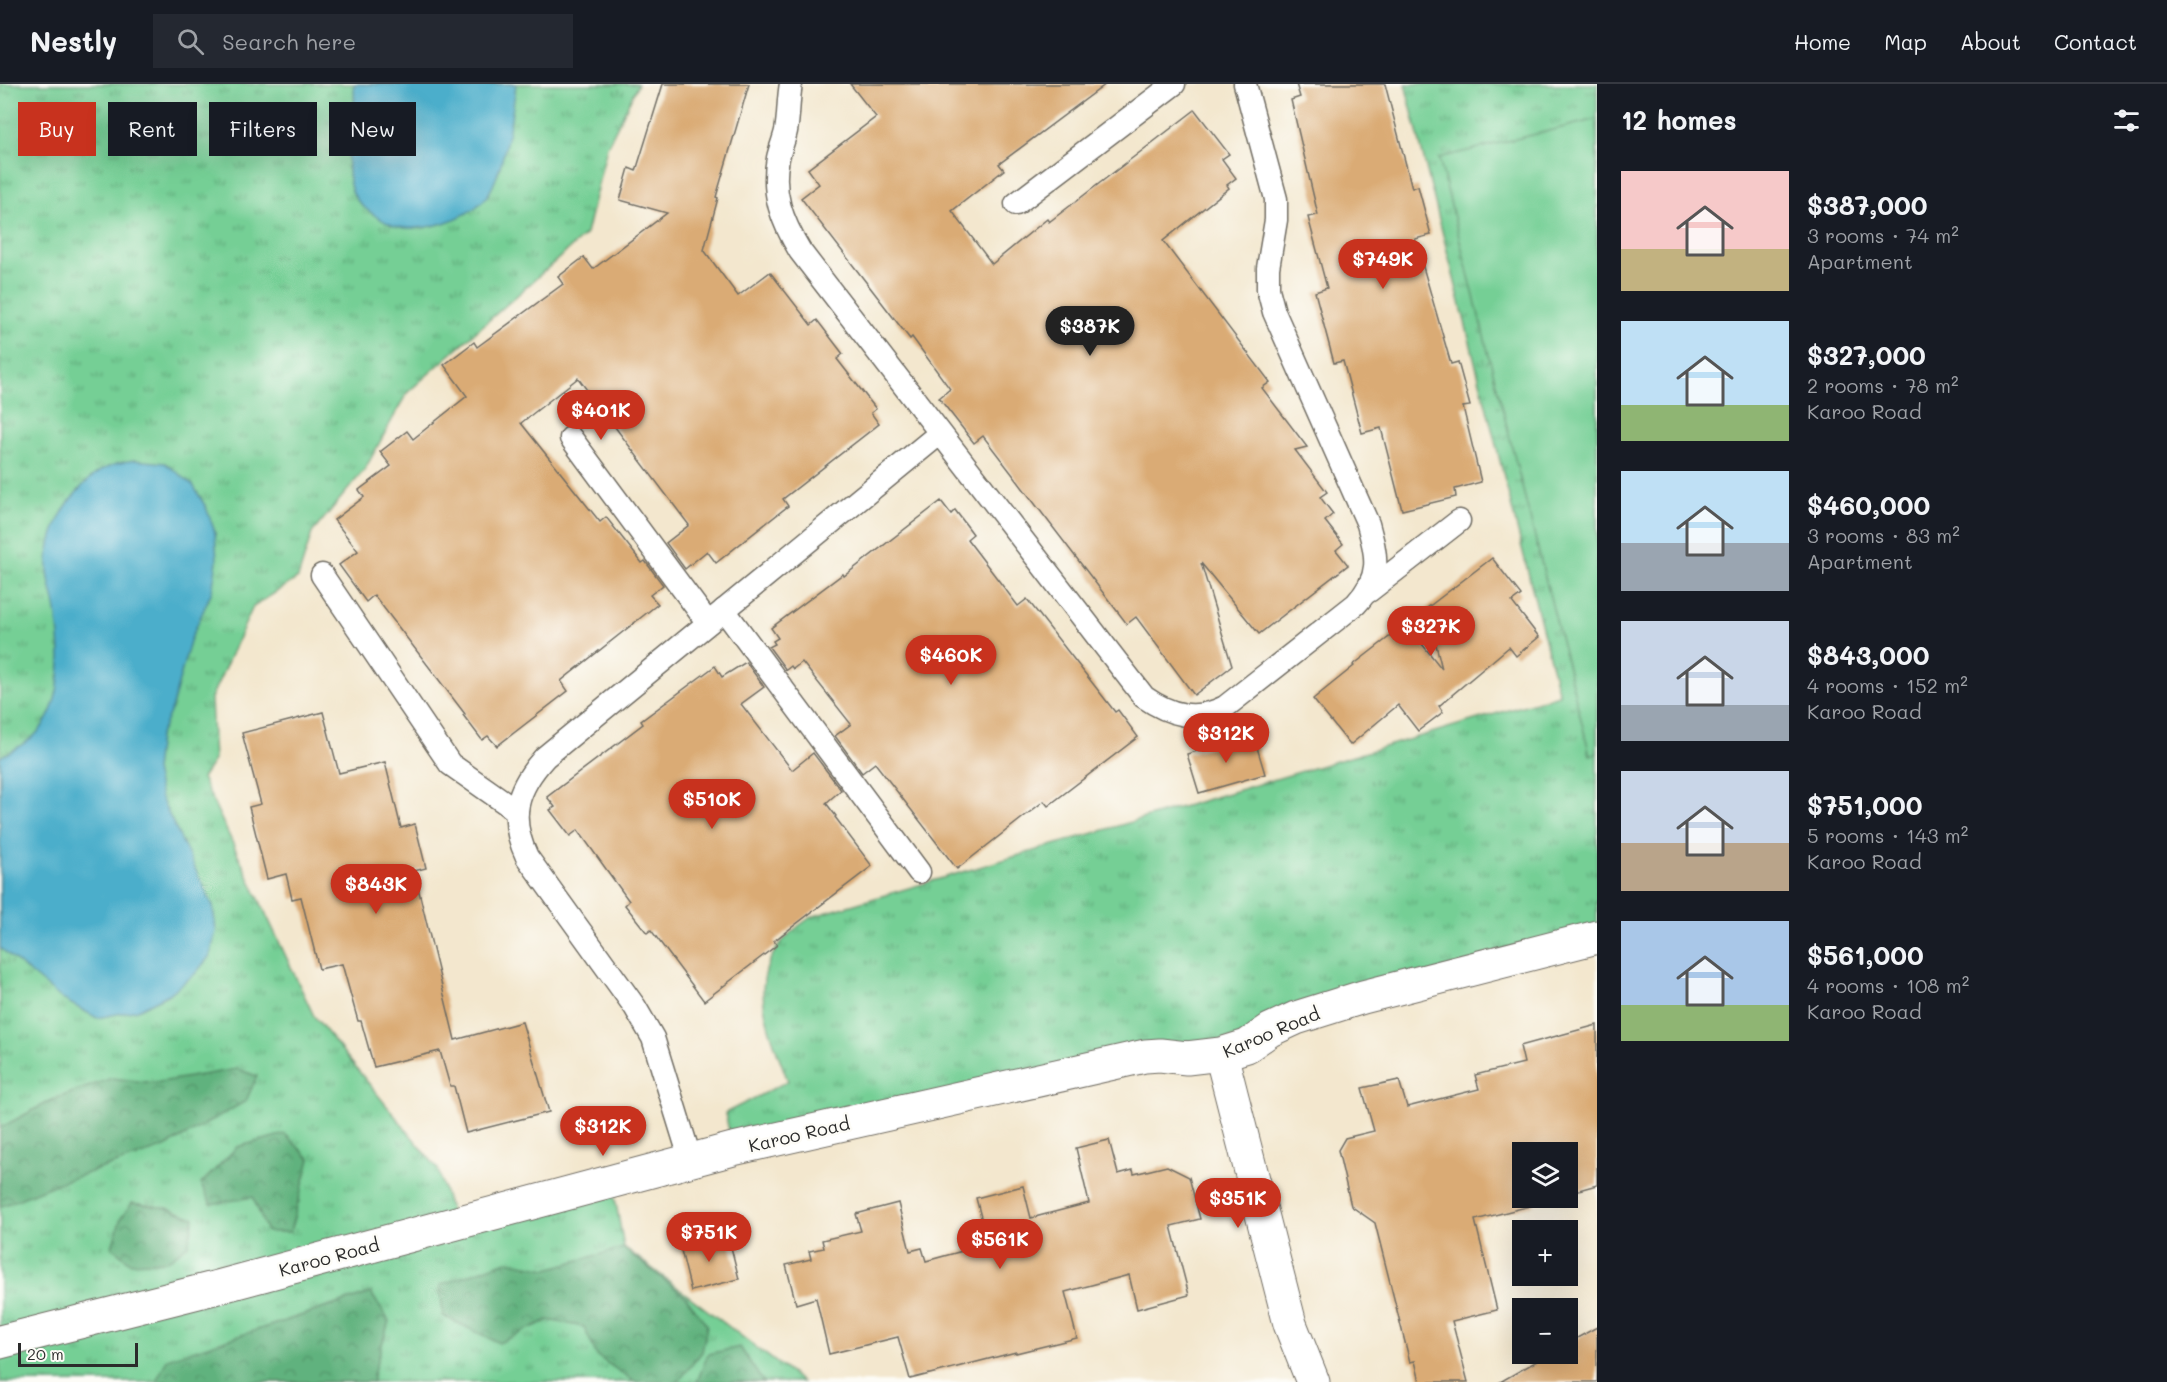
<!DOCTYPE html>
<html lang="en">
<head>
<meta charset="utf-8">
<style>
  :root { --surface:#171b24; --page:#242831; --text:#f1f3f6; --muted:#9ea1a6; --line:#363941; --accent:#c8321e }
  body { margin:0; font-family:Mali,sans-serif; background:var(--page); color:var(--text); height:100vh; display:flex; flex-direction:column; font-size:22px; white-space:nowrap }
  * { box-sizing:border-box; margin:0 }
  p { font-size:20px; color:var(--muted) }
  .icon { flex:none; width:33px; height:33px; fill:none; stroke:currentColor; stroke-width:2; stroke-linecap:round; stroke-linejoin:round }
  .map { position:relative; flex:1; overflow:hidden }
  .side { display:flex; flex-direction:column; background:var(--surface); width:570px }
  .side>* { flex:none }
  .guide { position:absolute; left:18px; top:18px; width:570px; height:54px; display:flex; gap:12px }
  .buttons { position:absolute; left:1512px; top:1058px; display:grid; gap:12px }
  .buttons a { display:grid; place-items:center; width:66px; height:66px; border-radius:0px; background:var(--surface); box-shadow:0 6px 24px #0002; font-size:30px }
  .scale { position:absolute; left:18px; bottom:15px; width:120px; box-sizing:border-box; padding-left:6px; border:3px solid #2b2b2b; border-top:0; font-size:16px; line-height:21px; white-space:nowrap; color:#2b2b2b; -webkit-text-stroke:4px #fdfcf7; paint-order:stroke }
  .price { position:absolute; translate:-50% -51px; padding:0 14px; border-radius:21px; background:var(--accent); color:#fff; font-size:20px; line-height:39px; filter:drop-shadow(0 2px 3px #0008) }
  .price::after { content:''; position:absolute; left:50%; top:36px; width:18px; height:14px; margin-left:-9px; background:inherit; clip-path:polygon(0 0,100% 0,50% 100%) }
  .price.selected { background:#222; color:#fff }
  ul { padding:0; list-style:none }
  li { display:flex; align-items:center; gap:18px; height:150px; padding:0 24px }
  li span { display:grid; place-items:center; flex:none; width:168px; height:120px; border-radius:0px; color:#555 }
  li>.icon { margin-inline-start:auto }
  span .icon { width:72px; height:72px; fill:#fffc; stroke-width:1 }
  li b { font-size:26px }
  h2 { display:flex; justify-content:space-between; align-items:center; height:72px; padding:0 24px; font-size:26px }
  .tag { padding:0 21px; border-radius:0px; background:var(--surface); box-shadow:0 6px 24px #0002; font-size:21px; line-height:54px }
  .tag.selected { background:var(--accent); color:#fff }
  header { display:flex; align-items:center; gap:36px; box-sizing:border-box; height:84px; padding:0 30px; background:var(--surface); border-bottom:2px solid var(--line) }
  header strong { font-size:28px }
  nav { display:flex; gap:33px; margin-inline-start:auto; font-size:21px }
  .search { width:420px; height:54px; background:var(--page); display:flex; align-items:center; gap:15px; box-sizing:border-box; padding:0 21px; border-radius:0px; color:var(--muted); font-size:22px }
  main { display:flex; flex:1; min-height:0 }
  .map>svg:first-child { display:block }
  .grass { fill:url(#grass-tufts); stroke:#507d60; stroke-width:1.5 }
  .forest { fill:url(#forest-crowns); stroke:#466e54; stroke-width:1.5 }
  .pitch { fill:#75cf95; stroke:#507d60; stroke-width:1.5 }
  .water { fill:#4caecb; stroke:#3c6c7b; stroke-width:1.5 }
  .building { fill:#daab74 }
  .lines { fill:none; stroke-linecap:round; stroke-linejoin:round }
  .lane-casing { stroke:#716d64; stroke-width:25 }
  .street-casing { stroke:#716d64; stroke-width:35 }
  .lane { stroke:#fff; stroke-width:22 }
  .street { stroke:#fff; stroke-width:33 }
  .labels { text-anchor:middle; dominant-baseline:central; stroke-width:5; stroke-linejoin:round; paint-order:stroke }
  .street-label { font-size:18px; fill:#2b2b2b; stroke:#fdfcf7 }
</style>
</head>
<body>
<header>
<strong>Nestly</strong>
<div class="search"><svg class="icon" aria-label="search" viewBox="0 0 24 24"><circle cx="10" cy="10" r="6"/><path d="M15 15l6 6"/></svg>Search here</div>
<nav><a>Home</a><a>Map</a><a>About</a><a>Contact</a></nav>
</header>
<main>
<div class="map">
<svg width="1597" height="1298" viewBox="0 0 1597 1298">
  <defs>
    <pattern id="grass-tufts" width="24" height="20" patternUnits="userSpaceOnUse" patternTransform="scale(1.5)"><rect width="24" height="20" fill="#75cf95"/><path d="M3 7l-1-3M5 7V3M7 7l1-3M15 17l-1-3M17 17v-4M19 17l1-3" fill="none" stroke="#60a87a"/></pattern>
    <pattern id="forest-crowns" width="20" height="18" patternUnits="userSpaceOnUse" patternTransform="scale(1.5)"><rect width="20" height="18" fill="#60b27e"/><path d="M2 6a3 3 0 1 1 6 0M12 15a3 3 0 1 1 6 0" fill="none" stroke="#4f9167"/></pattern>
  </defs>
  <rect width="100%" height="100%" fill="#fdfcf7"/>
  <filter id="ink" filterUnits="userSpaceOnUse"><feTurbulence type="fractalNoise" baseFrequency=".0167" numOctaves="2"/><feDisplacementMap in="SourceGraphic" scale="12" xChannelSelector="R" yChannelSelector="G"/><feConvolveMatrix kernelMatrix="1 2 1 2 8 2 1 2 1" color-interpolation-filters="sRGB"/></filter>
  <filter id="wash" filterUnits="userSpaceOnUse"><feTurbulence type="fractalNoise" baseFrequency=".008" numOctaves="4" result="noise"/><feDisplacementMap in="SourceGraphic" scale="24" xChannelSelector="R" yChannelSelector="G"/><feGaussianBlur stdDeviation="1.35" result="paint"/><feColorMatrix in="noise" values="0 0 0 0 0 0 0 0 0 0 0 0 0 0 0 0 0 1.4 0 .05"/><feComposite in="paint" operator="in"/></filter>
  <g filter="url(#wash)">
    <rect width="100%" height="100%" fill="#f3e7ce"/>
    <g class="grass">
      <path d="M0,0h638l-31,63 -21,87 -179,159 -42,76 -53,64 -14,45 -45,29 -42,91 3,62 -12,18 112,238 124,153 16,54 158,-42 12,66 178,135h-802z"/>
      <path d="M1405,0h192v853l-327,93 -537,119 -8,-36 63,-32c-25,-67 -49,-116 23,-164l748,-222z"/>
    </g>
    <g class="forest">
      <path d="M237,985l20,7 -11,25 -81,46 -104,35 -61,25v-79l52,-28 60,-22 42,5z"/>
      <path d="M285,1050l25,25 -20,73h-23l-14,-35 -42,7 -10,-20 36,-37z"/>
      <path d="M132,1119l35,5 27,10 -6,27 -21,16 -36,2 -19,-16 9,-29z"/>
      <path d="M623,1164l62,48 22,29 -5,27 -24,30h-42l-4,-2 -35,-24 -13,-29 -36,-7 -49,23 -56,-27 -3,-31 67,-24 40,8z"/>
      <path d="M371,1209l18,28 -16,54v7h-217l11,-23z"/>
      <path d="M740,1263l23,35h-66l11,-28z"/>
    </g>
    <path class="pitch" d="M1597,35v634l-7,2 -151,-597z"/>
    <g class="water">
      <path d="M354,0h162c-3,27 -14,99 -33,117 -19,19 -58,31 -84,26 -10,-2 -21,-9 -29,-15 -9,-6 -16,-13 -19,-24 -8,-26 1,-51 3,-77 1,-9 0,-18 0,-27z"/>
      <path d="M134,376l31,3 28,22 13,22 9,25 2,29 -5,30 -22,50 -19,69 -12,27 -4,33 6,28 52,108 3,25 -6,25 -15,18 -26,20 -31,16 -41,8 -35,-19 -62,-51v-191c12,-6 25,-13 35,-22 29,-29 27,-79 22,-117 -2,-20 -11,-38 -9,-59 1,-23 13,-49 28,-66 18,-21 31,-29 58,-33z"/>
    </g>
    <g id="blocks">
      <g class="building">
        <path d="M663,0h86l-33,113 2,1 -14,52 34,46 32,-24 41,53 6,-5 26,34 -6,5 39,50 -5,4 8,11 -96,75 5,7 -72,57 -9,-12 -22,18 -19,-26 23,-18 -111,-147 -57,45 79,99 6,-5 36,46 3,-2 18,24 -13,10 8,9 -97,77 7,10 -71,55 -9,-10 -6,4 -19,-25 2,-1 -91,-119 -8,7 -27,-37 19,-14 -24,-31 30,-23 -5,-7 32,-24 -11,-14 27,-21 6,8 54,-43 -23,-31 30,-23 3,5 86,-63 -5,-7 26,-20 9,12 74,-56 -47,-13 9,-32 7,3z"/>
        <path d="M850,0h256l-107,80 5,6 -52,41 40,53 55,-45 2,3 146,-112 34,44 -7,5 14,19 -9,7 2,3 -66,53 107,141 -8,6 45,59 -12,3 32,42 -7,5 13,17 -8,7 18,23 -7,6 12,15 -89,69 -58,-71 31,103 -38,29 -58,-78 -9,7 -144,-188 -9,7 -35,-45 11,-9 -38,-52 -2,2 -109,-141 18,-14 -11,-15 68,-52z"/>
        <path d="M1296,0h89l27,104 6,-2 13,49 -16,4 36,125 7,-2 12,44 -7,1 18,75 -26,7 1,8 -54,13 -21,-82 -19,5 -19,-72 -9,2 -19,-71 12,-4 -19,-71 10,-2 -27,-115 9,-3z"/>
        <path d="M941,417l10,13 4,-4 18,24 -6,5 51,67 9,-7 88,113 3,-2 20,27 -90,69 -4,-5 -87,68 -82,-106 -13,10 -27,-37 16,-12 -49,-62 -9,7 -2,-3 -5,4 -17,-23 6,-3 -2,-3 5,-3 -7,-10 72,-54 1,2z"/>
        <path d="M1492,474l29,37 -9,7 27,35 -23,19 -7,-9 -70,59 4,6 -25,19 -20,-26 -48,40 -37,-46 41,-33 -1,-1 53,-41 36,45 -15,-61z"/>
        <path d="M746,578l18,25 -23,17 51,66 21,-17 28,37 -15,13 10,13 -1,1 37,49 -98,75 3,4 -73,56 -53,-71 -4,3 -22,-28 4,-4 -51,-71 -8,6 -20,-26 5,-3 -8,-10 96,-73 -2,-3 74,-55 7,11z"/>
        <path d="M323,628l16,61 46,-11 16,66 14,-4 11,44 -12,3 41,169 67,-18 27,90 -83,21 -12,-47h-4l-10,-35 -66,16 -13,-46h-3l-16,-57 -23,5 -18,-72 -9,2 -6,-25 -19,5 -18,-72 12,-3 -19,-71z"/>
        <path d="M1253,650l12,40 -66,19 -12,-39z"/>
        <path d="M1597,941v160l-29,8v-41h-46v45h31l-20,5 1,3 -59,15 22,90 -45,11 16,61h-48l-5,-21 -5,1 -35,-139 -24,-17 -13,-56 7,-12 29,-7 -12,-43 37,-8 8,27 72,-18 -4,-14 49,-12 -4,-17z"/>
        <path d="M1109,1056l9,34 15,-4 1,4 33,-8 22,11 11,42 -29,7 18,69 -52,14 -8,-34 -64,17 12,46 -61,15v-1l-106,27 -12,-42 -69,17 -13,-56 -20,6 -10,-39 25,-6 -2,-8 15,-3 -2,-8 39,-9 -5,-17 42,-11 12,48 12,-3 4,13 62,-17 -12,-46 47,-12 8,32 58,-15 -13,-55z"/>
        <path d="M728,1151l11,44 -48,12 -11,-45z"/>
        <path d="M1597,1243v55h-97l51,-29h17v-10z"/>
      </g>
    </g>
  </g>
  <g filter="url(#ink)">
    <use href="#blocks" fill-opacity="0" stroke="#716d64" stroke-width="1.5"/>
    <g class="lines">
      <defs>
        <g id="lane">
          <path d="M791,0c-3,15 -2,32 -5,47 -2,9 -6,18 -8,27 -7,35 4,63 22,93l344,446c26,18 51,25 81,10l131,-103c26,-28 21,-47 12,-80l-94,-212 -6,-23v-21l8,-48v-21l-31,-115"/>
          <path d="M1016,120l158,-120"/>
          <path d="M571,354l137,185"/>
          <path d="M322,491l128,189 67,47"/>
          <path d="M1369,507l90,-70"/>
          <path d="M724,526l195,262"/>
          <path d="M691,1077l-38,-123 -18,-31 -108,-150c-19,-40 -11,-68 18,-100l394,-323"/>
        </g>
        <g id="street">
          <path d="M1221,970l69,270 23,58"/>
          <path d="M0,1258l214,-54 519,-139 412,-93 15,-1 27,3 34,-4 26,-8 23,-16 26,-12 67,-21 234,-60"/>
        </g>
      </defs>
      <use href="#lane" class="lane-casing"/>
      <use href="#street" class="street-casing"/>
      <use href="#lane" class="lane"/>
      <use href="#street" class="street"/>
    </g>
  </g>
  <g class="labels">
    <g class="street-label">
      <text transform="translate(1271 948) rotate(-23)">Karoo Road</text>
      <text transform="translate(799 1050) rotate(-13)">Karoo Road</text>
      <text transform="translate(329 1173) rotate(-15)">Karoo Road</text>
    </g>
  </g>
</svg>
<div class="buttons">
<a><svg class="icon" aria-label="layers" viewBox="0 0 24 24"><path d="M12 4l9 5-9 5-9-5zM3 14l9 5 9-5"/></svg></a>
<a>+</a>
<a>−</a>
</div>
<div class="scale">20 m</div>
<b class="price" style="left:1383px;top:206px">$749K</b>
<b class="price selected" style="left:1090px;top:273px">$387K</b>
<b class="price" style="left:601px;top:357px">$401K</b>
<b class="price" style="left:1431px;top:573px">$327K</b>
<b class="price" style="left:951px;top:602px">$460K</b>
<b class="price" style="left:1226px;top:680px">$312K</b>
<b class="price" style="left:712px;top:746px">$510K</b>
<b class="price" style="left:376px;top:831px">$843K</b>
<b class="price" style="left:603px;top:1073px">$312K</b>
<b class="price" style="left:1238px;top:1145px">$351K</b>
<b class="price" style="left:709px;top:1179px">$751K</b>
<b class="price" style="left:1000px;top:1186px">$561K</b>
<div class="guide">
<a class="tag selected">Buy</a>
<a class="tag">Rent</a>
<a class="tag">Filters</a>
<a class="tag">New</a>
</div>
</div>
<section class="side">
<h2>12 homes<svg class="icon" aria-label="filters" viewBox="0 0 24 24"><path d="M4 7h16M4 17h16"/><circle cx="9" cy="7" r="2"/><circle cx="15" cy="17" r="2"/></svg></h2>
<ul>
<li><span style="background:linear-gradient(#f6c9c9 65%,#c2b280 0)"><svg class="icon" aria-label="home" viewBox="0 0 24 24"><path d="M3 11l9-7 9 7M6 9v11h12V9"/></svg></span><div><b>$387,000</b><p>3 rooms · 74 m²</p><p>Apartment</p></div></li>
<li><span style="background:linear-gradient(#bfe0f5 70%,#8fb573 0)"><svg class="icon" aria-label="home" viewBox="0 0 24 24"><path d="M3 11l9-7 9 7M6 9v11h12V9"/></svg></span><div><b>$327,000</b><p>2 rooms · 78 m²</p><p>Karoo Road</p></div></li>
<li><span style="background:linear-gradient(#bfe0f5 60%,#9aa5b1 0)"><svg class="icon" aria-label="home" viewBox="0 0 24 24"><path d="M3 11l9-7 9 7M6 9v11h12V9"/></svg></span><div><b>$460,000</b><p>3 rooms · 83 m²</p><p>Apartment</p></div></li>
<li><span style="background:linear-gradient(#c9d6e8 70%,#9aa5b1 0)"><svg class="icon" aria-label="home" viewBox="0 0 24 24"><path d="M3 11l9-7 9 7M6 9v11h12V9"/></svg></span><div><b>$843,000</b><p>4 rooms · 152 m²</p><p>Karoo Road</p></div></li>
<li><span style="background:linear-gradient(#c9d6e8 60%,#b9a48a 0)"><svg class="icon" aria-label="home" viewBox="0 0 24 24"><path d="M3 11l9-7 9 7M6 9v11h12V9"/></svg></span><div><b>$751,000</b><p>5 rooms · 143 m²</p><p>Karoo Road</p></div></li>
<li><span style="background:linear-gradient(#a9c7e8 70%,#8fb573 0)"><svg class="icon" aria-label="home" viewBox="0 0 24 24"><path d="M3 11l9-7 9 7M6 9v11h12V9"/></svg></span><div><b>$561,000</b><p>4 rooms · 108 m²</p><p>Karoo Road</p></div></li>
</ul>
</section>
</main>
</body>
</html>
